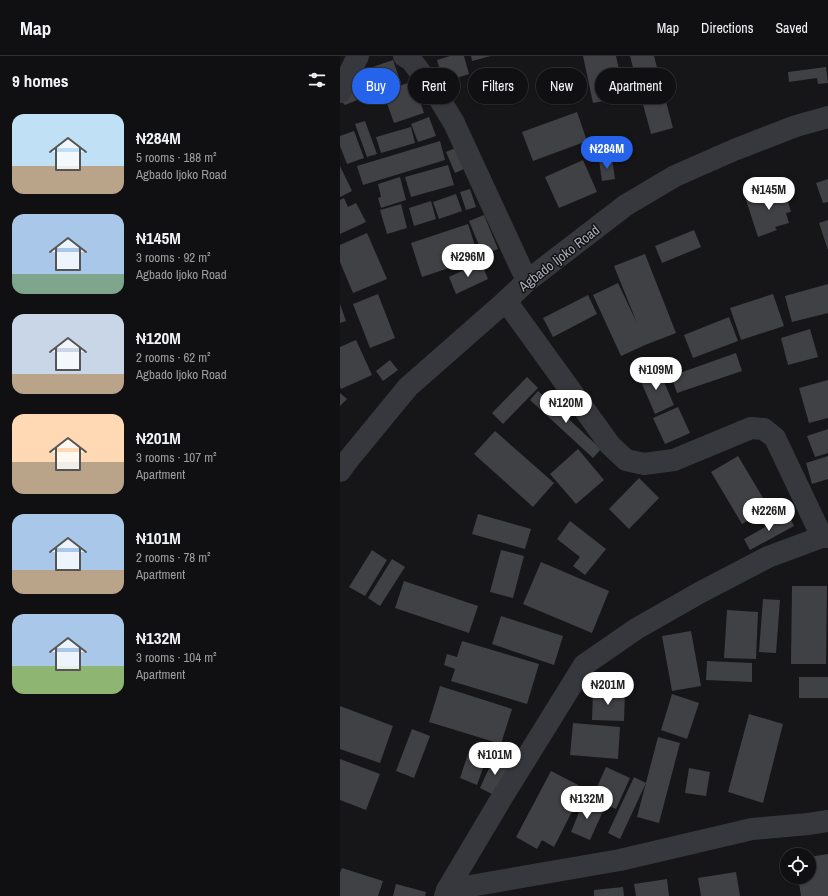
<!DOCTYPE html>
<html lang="en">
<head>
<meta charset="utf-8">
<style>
  :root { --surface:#101012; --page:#1e1e20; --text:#f1f3f6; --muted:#9c9d9f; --line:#303032; --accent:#2563eb }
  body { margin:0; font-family:"Archivo Narrow",sans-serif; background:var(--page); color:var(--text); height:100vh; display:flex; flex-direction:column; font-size:15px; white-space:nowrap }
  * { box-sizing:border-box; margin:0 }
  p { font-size:13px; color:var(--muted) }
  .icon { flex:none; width:22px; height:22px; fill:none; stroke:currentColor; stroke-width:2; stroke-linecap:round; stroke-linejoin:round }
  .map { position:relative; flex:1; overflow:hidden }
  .panel { display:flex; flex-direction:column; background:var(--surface); width:340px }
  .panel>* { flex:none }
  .guide { position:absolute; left:12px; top:12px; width:380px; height:36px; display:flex; gap:8px }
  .fabs { position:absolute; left:440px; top:792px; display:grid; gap:8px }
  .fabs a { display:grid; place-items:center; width:36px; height:36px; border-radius:50%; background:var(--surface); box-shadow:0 1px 3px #0004,0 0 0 1px var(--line); font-size:20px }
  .price { position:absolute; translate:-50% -34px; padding:0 9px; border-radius:14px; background:#fff; color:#222; font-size:13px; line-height:26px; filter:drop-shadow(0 1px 2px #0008) }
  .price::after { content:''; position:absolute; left:50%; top:24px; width:12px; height:9px; margin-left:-6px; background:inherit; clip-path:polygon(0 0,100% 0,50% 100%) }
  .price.on { background:var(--accent); color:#fff }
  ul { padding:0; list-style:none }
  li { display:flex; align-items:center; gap:12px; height:100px; padding:0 12px }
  li span { display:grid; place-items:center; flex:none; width:112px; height:80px; border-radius:12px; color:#555 }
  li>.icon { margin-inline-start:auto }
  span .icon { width:48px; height:48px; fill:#fffc; stroke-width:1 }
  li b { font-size:17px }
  h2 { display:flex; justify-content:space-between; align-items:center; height:48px; padding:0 12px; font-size:17px }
  .pill { padding:0 14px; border-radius:18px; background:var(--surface); box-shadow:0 1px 3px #0004,0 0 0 1px var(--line); font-size:14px; line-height:36px }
  .pill.on { background:var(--accent); color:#fff }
  header { display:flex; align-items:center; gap:24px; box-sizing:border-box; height:56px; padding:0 20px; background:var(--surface); border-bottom:1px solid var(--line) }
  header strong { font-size:19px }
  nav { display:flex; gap:22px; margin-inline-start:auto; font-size:14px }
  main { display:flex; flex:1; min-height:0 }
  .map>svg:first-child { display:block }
  .building { fill:#404145 }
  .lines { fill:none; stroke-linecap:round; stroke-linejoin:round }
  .minor { stroke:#37383d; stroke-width:22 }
  .labels { text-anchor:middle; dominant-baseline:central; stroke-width:3; stroke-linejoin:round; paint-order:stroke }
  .street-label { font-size:14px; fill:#a8adb8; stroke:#111113 }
</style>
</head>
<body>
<header>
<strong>Map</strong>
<nav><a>Map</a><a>Directions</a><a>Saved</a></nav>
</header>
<main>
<section class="panel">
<h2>9 homes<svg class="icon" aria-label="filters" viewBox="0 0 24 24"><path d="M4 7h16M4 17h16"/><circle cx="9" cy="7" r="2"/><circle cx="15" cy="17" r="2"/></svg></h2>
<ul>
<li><span style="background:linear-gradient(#bfe0f5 65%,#b9a48a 0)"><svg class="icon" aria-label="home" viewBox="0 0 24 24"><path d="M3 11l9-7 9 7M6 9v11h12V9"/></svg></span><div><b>₦284M</b><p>5 rooms · 188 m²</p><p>Agbado Ijoko Road</p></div></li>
<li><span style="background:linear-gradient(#a9c7e8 75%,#7fa58c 0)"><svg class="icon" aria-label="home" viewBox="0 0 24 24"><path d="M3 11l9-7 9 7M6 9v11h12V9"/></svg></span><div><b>₦145M</b><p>3 rooms · 92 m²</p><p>Agbado Ijoko Road</p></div></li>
<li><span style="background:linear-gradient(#c9d6e8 75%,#b9a48a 0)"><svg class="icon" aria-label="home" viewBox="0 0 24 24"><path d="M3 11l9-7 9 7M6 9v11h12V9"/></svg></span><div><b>₦120M</b><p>2 rooms · 62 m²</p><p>Agbado Ijoko Road</p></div></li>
<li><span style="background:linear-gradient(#ffd9b3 60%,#b9a48a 0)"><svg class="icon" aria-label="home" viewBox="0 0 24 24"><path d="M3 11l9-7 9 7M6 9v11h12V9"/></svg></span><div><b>₦201M</b><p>3 rooms · 107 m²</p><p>Apartment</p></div></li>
<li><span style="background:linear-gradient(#a9c7e8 70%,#b9a48a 0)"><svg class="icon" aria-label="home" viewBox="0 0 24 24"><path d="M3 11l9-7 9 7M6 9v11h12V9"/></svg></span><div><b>₦101M</b><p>2 rooms · 78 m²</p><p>Apartment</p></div></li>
<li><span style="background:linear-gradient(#a9c7e8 65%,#8fb573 0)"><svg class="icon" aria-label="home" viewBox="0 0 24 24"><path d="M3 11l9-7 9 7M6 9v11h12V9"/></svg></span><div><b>₦132M</b><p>3 rooms · 104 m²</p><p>Apartment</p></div></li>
</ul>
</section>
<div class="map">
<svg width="488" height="840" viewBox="0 0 488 840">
  <rect width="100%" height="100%" fill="#161618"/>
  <g class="building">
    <path d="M110,0h14l5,18 -25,8 -7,-22z"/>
    <path d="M131,0h20l-19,5z"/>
    <path d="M243,0h33l9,41 -32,6z"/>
    <path d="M290,0h24l19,72 -22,6z"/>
    <path d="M53,4l8,23 -32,11 -8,-23z"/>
    <path d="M486,11l2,16 -10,1 -1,-6 -28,4 -1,-10z"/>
    <path d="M14,21l9,16 -1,5 -17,7 -5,-5z"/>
    <path d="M73,25l11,32 -30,10 -11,-31z"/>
    <path d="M237,56l10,29 -54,20 -11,-29z"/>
    <path d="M89,61l7,19 -18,6 -7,-18z"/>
    <path d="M25,65l12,33 -10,3 -12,-33z"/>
    <path d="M71,71l4,16 -34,10 -5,-16z"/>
    <path d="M14,75l10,27 -17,6 -7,-18v-10z"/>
    <path d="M100,85l5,19 -82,25 -6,-19z"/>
    <path d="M117,91l9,21 -11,5 -9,-21z"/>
    <path d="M272,102l3,21 -13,2 -3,-21z"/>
    <path d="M243,104l14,32 -38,16 -14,-31z"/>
    <path d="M108,109l6,20 -43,12 -6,-20z"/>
    <path d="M0,110l12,25 -12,6z"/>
    <path d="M60,121l6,23 -25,8 -3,-10 3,-1 -3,-13z"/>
    <path d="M488,123v23l-5,1 -7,-20z"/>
    <path d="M444,131l7,25 -5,1 3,10 -14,4 2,3 -19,7 -12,-37z"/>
    <path d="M130,133l6,18 -10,3 -6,-18z"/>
    <path d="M116,138l6,17 -23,8 -6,-17z"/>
    <path d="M4,142l4,9 8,-4 10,19 -26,12v-34z"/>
    <path d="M91,145l5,18 -22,7 -5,-18z"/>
    <path d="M61,148l6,24 -20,6 -7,-24z"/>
    <path d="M144,159l14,34 -15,6 -14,-34z"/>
    <path d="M488,164v30l-9,-27z"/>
    <path d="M128,168l11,34 -57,19 -11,-34z"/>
    <path d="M354,174l7,17 -39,16 -7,-17z"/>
    <path d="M27,177l20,46 -34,14 -13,-31v-17z"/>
    <path d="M305,198l31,79 -31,12 -24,11 -28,-61 25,-12 19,40 -23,-57z"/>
    <path d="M141,206l7,17 -32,15 -7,-17z"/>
    <path d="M488,228v29l-36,9 -7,-26z"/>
    <path d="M38,238l17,44 -25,10 -17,-44z"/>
    <path d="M433,238l11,32 -43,14 -11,-32z"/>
    <path d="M248,239l9,19 -44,23 -10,-19z"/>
    <path d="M0,248l6,17 -6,2z"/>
    <path d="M389,261l9,24 -45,17 -9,-23z"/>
    <path d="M470,273l8,28 -30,8 -7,-27z"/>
    <path d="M16,284l16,35 -31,14 -1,-3v-39z"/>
    <path d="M396,297l6,18 -65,22 -6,-17z"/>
    <path d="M50,304l8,10 -15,11 -7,-10z"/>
    <path d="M318,312l16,37 -19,9 -16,-37z"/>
    <path d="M187,321l11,11 -35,36 -11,-11z"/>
    <path d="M488,324v38l-19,5 -10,-35z"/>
    <path d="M198,335l63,58 -8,9 -63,-58z"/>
    <path d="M0,337l7,6 -7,7z"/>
    <path d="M338,351l12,26 -25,11 -12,-26z"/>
    <path d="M488,373v24l-13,4 -8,-21z"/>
    <path d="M155,375l59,52 -21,24 -59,-53z"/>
    <path d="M238,393l26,31 -28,24 -26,-30z"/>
    <path d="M398,400l31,52 -27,16 -31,-52z"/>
    <path d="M488,400v23l-16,5 -6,-21z"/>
    <path d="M299,422l20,20 -30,31 -20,-20z"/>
    <path d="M138,458l53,15 -6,20 -53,-15z"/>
    <path d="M448,458l6,12 -44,24 -6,-11z"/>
    <path d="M230,465l36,28 -21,26 -12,-9 7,-9 -23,-18z"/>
    <path d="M32,494l15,10 -22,36 -16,-9z"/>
    <path d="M161,494l23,6 -11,42 -23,-6z"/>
    <path d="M52,503l13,8 -25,39 -12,-8z"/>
    <path d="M201,506l68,29 -17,42 -69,-29z"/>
    <path d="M64,525l74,25 -9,27 -74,-25z"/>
    <path d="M452,530h35l-1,78h-35z"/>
    <path d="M423,543l17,1 -4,53 -17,-1z"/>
    <path d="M387,554l31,2 -2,47 -32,-1z"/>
    <path d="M161,560l62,20 -9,29 -62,-21z"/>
    <path d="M351,575l10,55 -29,5 -10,-55z"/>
    <path d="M122,585l77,23 -12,40 -76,-23 4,-12 -11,-4 3,-11 10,3z"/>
    <path d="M367,605l45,2v19l-46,-2z"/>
    <rect x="459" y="621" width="29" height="21"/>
    <path d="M100,630l72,23 -11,35 -72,-22z"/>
    <path d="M253,635l32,1 -1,29 -32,-1z"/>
    <path d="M332,638l27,9 -12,36 -26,-9z"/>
    <path d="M0,650l53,20 -13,37 -40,-14z"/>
    <path d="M409,658l34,10 -20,79 -35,-11z"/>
    <path d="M233,667l47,4 -2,32 -48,-4z"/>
    <path d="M72,673l18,7 -16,42 -18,-7z"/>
    <path d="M318,681l22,6 -21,80 -22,-6z"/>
    <path d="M130,692l18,6 -11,31 -17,-7z"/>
    <path d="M154,701l17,8 -15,31 -16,-8z"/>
    <path d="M0,703l40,15 -14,36 -26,-10z"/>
    <path d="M266,711l24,11 -14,31 -24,-11z"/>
    <path d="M349,712l21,4 -4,24 -21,-3z"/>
    <path d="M211,715l33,17 -30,59 -12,-7 -5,9 -21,-12z"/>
    <path d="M294,721l12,6 -26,56 -12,-6z"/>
    <path d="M244,744l20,9 -14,31 -19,-8z"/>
    <path d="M488,798v42h-27l-3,-19h11v-20z"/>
    <path d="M2,812l41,13 -5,15h-38v-23z"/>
    <path d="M396,816l4,24h-39l-3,-18z"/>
    <path d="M327,823l2,17h-33l-2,-12z"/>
    <path d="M56,828l30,8 -1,4h-32z"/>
    <path d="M283,831l1,9h-30v-6z"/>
  </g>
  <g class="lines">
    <g class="minor">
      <path d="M64,0l7,4 23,30 20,33 73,158"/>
      <path d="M0,36l18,-36"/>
      <path d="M166,245l104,144 16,15 18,4 30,-4 77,-32 13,1 11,9 47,99"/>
      <path d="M0,415l8,-11 60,-73 98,-86 21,-20 99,-76 49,-29 59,-26 62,-24 32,-9"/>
      <path d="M107,834l173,-30 132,-31 56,-5 20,-3"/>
      <path d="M105,840l2,-6 54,-91 83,-134 52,-36 65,-37 67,-35 54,-20h6"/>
    </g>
  </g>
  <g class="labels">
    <g class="street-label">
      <text transform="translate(219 202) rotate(-38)">Agbado Ijoko Road</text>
    </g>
  </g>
</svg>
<div class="fabs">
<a><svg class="icon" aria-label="locate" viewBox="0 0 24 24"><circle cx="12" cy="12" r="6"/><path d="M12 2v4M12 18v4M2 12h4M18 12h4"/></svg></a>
</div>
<b class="price on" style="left:267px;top:114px">₦284M</b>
<b class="price" style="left:429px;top:155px">₦145M</b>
<b class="price" style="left:128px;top:222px">₦296M</b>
<b class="price" style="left:316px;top:335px">₦109M</b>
<b class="price" style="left:226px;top:368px">₦120M</b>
<b class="price" style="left:429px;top:476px">₦226M</b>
<b class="price" style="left:268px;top:650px">₦201M</b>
<b class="price" style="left:155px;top:720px">₦101M</b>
<b class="price" style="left:247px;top:764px">₦132M</b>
<div class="guide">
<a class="pill on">Buy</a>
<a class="pill">Rent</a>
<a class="pill">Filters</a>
<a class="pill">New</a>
<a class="pill">Apartment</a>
</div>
</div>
</main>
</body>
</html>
